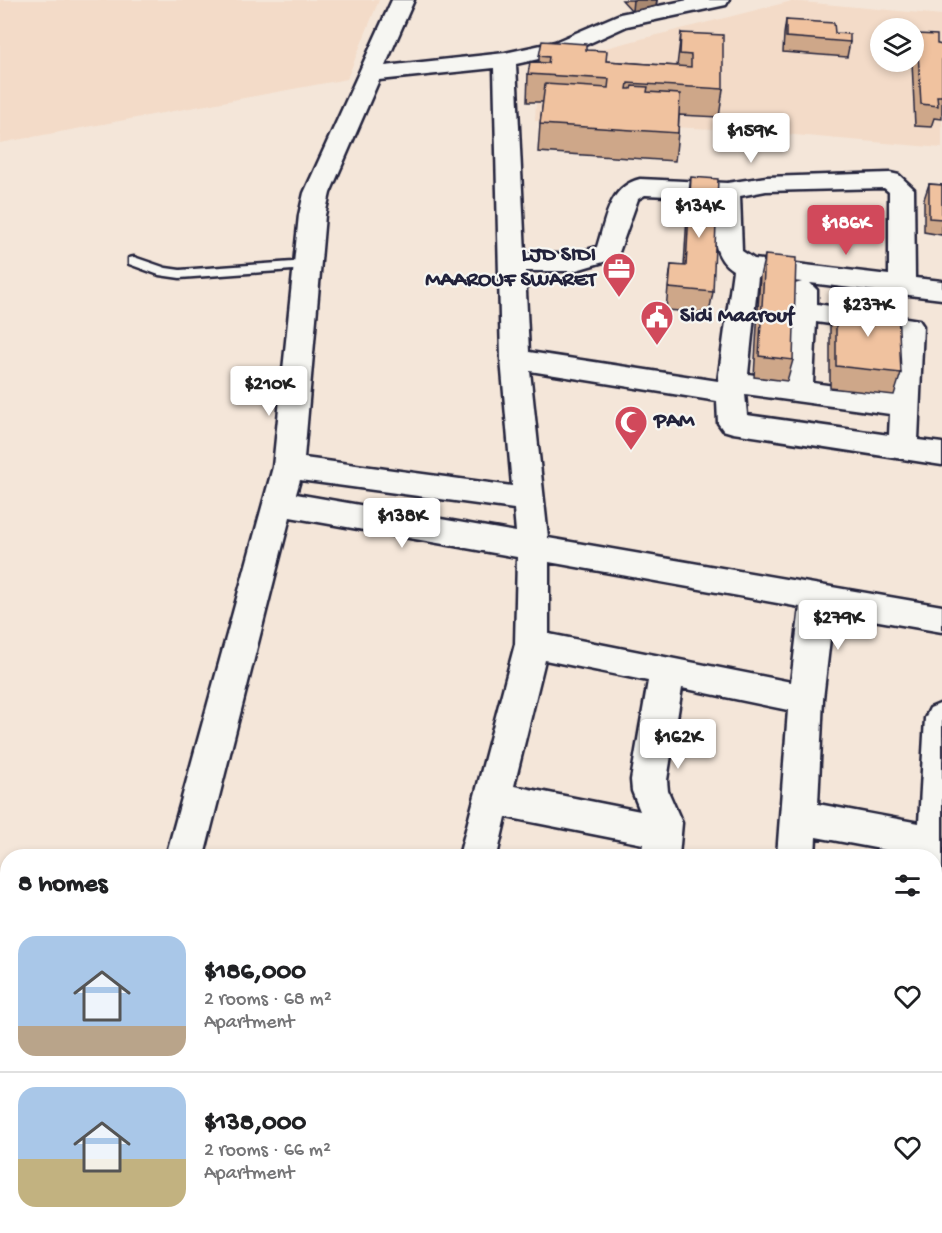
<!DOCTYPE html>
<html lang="en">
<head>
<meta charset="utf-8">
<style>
  :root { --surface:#fff; --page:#f2f2f2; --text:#202124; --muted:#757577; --line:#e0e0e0; --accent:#d1495b }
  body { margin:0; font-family:"Gochi Hand",sans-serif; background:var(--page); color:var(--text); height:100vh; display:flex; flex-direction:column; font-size:22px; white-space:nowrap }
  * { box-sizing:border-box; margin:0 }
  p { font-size:20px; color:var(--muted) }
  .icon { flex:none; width:33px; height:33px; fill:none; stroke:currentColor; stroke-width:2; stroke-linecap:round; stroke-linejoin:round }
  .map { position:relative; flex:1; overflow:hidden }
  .sheet { position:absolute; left:0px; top:849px; width:942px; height:384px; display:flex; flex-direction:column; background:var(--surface); border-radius:24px 24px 0 0; box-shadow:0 3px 9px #0003 }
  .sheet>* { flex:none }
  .buttons { position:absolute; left:870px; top:18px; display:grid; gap:12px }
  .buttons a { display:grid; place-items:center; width:54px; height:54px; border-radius:50%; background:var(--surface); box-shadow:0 3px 9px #0003; font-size:30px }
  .price { position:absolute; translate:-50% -51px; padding:0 14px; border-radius:6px; background:#fff; color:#222; font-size:20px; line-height:39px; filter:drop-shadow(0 2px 3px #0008) }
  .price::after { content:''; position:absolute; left:50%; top:36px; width:18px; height:14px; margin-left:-9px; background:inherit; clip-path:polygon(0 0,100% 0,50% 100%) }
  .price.active { background:var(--accent); color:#fff }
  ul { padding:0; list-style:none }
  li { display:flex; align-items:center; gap:18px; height:150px; padding:0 18px }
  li+li { border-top:2px solid var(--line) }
  li span { display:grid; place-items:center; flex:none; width:168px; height:120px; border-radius:18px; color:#555 }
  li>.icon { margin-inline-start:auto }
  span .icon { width:72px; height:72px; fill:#fffc; stroke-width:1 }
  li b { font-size:26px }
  h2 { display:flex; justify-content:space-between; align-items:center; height:72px; padding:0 18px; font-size:26px }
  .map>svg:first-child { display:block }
  .built { fill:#f3dbc8; fill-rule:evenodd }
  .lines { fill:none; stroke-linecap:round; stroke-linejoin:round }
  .service-casing { stroke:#22223b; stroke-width:5 }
  .minor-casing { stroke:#22223b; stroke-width:5 }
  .path { stroke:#22223b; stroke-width:4.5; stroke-dasharray:8 5; stroke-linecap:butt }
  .service { fill:#f6f6f2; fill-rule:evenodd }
  .minor { fill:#f6f6f2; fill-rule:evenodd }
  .wall { fill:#cea789; stroke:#22223b; stroke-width:1.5 }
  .shaded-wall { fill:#a8886f; stroke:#22223b; stroke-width:1.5 }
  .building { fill:#f0c29f; stroke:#22223b; stroke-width:1.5 }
  .labels { text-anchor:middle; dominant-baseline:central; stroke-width:4.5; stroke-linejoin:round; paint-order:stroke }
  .poi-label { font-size:22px; font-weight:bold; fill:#22223b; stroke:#f6f6f2; text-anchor:start }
</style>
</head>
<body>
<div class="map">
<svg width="942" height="1233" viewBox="0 0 942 1233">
  <rect width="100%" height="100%" fill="#f4e6d9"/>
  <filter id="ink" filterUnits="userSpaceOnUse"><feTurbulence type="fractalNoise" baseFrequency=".0167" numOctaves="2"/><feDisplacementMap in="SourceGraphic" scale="12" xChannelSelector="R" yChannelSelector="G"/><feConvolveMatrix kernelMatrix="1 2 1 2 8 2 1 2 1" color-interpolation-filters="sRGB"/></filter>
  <g filter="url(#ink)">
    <g class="built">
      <path d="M0,0h379l-32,79 -347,64z"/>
      <path d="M792,1l150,14v133l-205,-18 -202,-9 3,-56zM880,28h34v34h-34z"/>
    </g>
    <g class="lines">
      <defs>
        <path id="service" d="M134,257l32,11 14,2 127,-9 7,4 -7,4 -127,9 -21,-3 -30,-11v-6z"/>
        <g id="minor">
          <path d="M392,0h22l-29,66 120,-13 50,-11 65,-28 68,-14h41l-3,5 -99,21 -57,26 -54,12 9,190h48l24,-7c9,-27 11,-60 43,-68l87,4 39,-6 124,-4 9,2 15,14 1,89 27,3v18l-132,-16 7,7v14l102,16 4,6 -5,114 24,3v22l-209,-32 -10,-3 -5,-7 -1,-22 -187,-30 18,167 394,68v26l-109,-19 -10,86 -5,105 101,19 6,-105 5,-10 12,-5v530h-27v-7h19v-370h-16l-102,-19 -1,19h-38l11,-146 -106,-22 -15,92 1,11 14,32 -3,33h-38l2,-12 -137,-27 -9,39h-38l56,-212 2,-87 -227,-40 -86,339h-38l107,-389 26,-252 5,-22zM494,68l7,291 11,127 -208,-28 21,-243 5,-22 49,-113zM884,188l5,4v83l-135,-16 -12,-8 -2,-55 26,-5zM645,195l70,3c0,25 -7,57 18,72l-15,111 -189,-29 -4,-81h48l44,-13 21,-59zM758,277l44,5 -7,2 -4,6 -7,89 -36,-5zM816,322l79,11 -4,61 -78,-11zM745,394l145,20 -1,21 -142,-20zM300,480l214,29 2,23 -220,-38zM549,562l251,45 -9,75 -242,-48zM545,660l103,21 -17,99 1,11 8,20 -126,-25z"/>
          <rect x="129" y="1226" width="44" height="7"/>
          <path d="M358,1226h44l-2,7h-44z"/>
          <rect x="506" y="1226" width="44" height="7"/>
          <path d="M669,1226h44l-2,7h-44z"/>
        </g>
      </defs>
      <use href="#service" class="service-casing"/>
      <use href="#minor" class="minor-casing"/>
      <g class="path">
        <path d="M0,1097l8,1"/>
        <path d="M47,1233l1,-7"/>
      </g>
      <use href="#service" class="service"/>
      <use href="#minor" class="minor"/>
    </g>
    <g class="wall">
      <path d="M622,0h35l-1,6 -24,5z"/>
      <path d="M786,20l49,13 15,9 -3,15 -64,-5 1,-18z"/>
      <path d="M681,33l42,56 -4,28 -40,-2 -1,18 -3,28 -137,-9 2,-28 3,-22h-16l1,-28 11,-12v-6l47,-6 20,11 71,5z"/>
      <path d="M917,34l20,10 5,1v74l-8,-1 -3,9 -16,-1 -3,-64h2v-15z"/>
      <path d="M691,177l22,115 -4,21 -43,-3 2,-23 3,-22 13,1 4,-67z"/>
      <path d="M929,184l13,1v50l-18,-3v-33z"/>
      <path d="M765,255l28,105 -6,21 -33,-4 6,-101z"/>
      <path d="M836,302l65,71 -7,22 -64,-7v-65z"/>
    </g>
    <path class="shaded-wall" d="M633,0h24l-1,6 -24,5z"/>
    <g class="building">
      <path d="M786,20l48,3 1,10 15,1v8l-64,-5z"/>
      <path d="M681,33l42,2v54l-95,-6 -1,6h4l1,-3 16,1 -1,5 33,2 -2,39 -138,-9 5,-40 63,4 1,-9 -81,-5 2,-12 18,1 1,-6 -10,-1 3,-15 44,3v6l21,1 -1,10 85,6v-12l-11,-1z"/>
      <path d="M917,34l20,1v9l5,1v51h-5l1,10 -17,-2z"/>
      <path d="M691,177l27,2 -5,113 -44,-4 2,-23 15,1z"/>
      <path d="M929,184l13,1v34l-13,-1z"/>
      <path d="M765,255l31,3 -3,102 -34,-4z"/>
      <path d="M836,302l62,7 3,64 -65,-7z"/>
    </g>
  </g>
  <defs>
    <symbol id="office-pin" viewBox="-11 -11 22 30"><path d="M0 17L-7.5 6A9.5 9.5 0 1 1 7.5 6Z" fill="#d1495b" stroke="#f6f6f2"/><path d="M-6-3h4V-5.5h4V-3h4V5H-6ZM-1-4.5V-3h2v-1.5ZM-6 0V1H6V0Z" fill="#fff"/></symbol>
    <symbol id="civic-pin" viewBox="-11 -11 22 30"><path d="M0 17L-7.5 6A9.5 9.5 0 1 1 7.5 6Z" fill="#d1495b" stroke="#f6f6f2"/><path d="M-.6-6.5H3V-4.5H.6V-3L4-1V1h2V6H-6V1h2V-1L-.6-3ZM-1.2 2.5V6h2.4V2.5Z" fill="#fff"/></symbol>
    <symbol id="mosque-pin" viewBox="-11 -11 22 30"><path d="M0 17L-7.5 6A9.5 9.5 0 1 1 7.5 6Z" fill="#d1495b" stroke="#f6f6f2"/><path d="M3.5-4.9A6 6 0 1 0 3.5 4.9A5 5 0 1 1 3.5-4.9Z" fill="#fff"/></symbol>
  </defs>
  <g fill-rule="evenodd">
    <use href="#office-pin" x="600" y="250" width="38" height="52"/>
    <use href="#civic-pin" x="638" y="298" width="38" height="52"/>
    <use href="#mosque-pin" x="612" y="403" width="38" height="52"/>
  </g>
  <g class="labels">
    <g class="poi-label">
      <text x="596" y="256" text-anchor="end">LJD SIDI<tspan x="596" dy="25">MAAROUF SWARET</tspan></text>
      <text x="680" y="317">Sidi Maarouf</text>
      <text x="654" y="422">PAM</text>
    </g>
  </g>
</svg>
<div class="buttons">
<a><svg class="icon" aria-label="layers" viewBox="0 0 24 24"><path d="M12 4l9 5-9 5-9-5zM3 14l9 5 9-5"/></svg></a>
</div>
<b class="price" style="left:751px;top:164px">$159K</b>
<b class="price" style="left:699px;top:239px">$134K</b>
<b class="price active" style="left:846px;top:256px">$186K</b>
<b class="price" style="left:868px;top:338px">$237K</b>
<b class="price" style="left:269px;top:417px">$210K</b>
<b class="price" style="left:402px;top:549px">$138K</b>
<b class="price" style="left:838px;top:651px">$279K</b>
<b class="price" style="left:678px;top:770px">$162K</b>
<section class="sheet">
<h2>8 homes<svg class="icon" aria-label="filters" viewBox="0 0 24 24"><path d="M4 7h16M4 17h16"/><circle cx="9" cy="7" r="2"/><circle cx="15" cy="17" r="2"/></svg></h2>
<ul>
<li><span style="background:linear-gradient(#a9c7e8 75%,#b9a48a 0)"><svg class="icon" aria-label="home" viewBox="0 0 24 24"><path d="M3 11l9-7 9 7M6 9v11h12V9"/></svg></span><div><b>$186,000</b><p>2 rooms · 68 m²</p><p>Apartment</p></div><svg class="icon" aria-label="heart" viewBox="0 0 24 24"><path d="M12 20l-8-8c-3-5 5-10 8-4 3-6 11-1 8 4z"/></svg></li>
<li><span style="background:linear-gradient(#a9c7e8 60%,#c2b280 0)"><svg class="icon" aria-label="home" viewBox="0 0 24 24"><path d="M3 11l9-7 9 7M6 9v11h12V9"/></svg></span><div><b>$138,000</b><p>2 rooms · 66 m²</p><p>Apartment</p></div><svg class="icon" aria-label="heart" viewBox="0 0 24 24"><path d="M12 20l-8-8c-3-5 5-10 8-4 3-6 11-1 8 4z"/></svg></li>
</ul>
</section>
</div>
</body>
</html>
